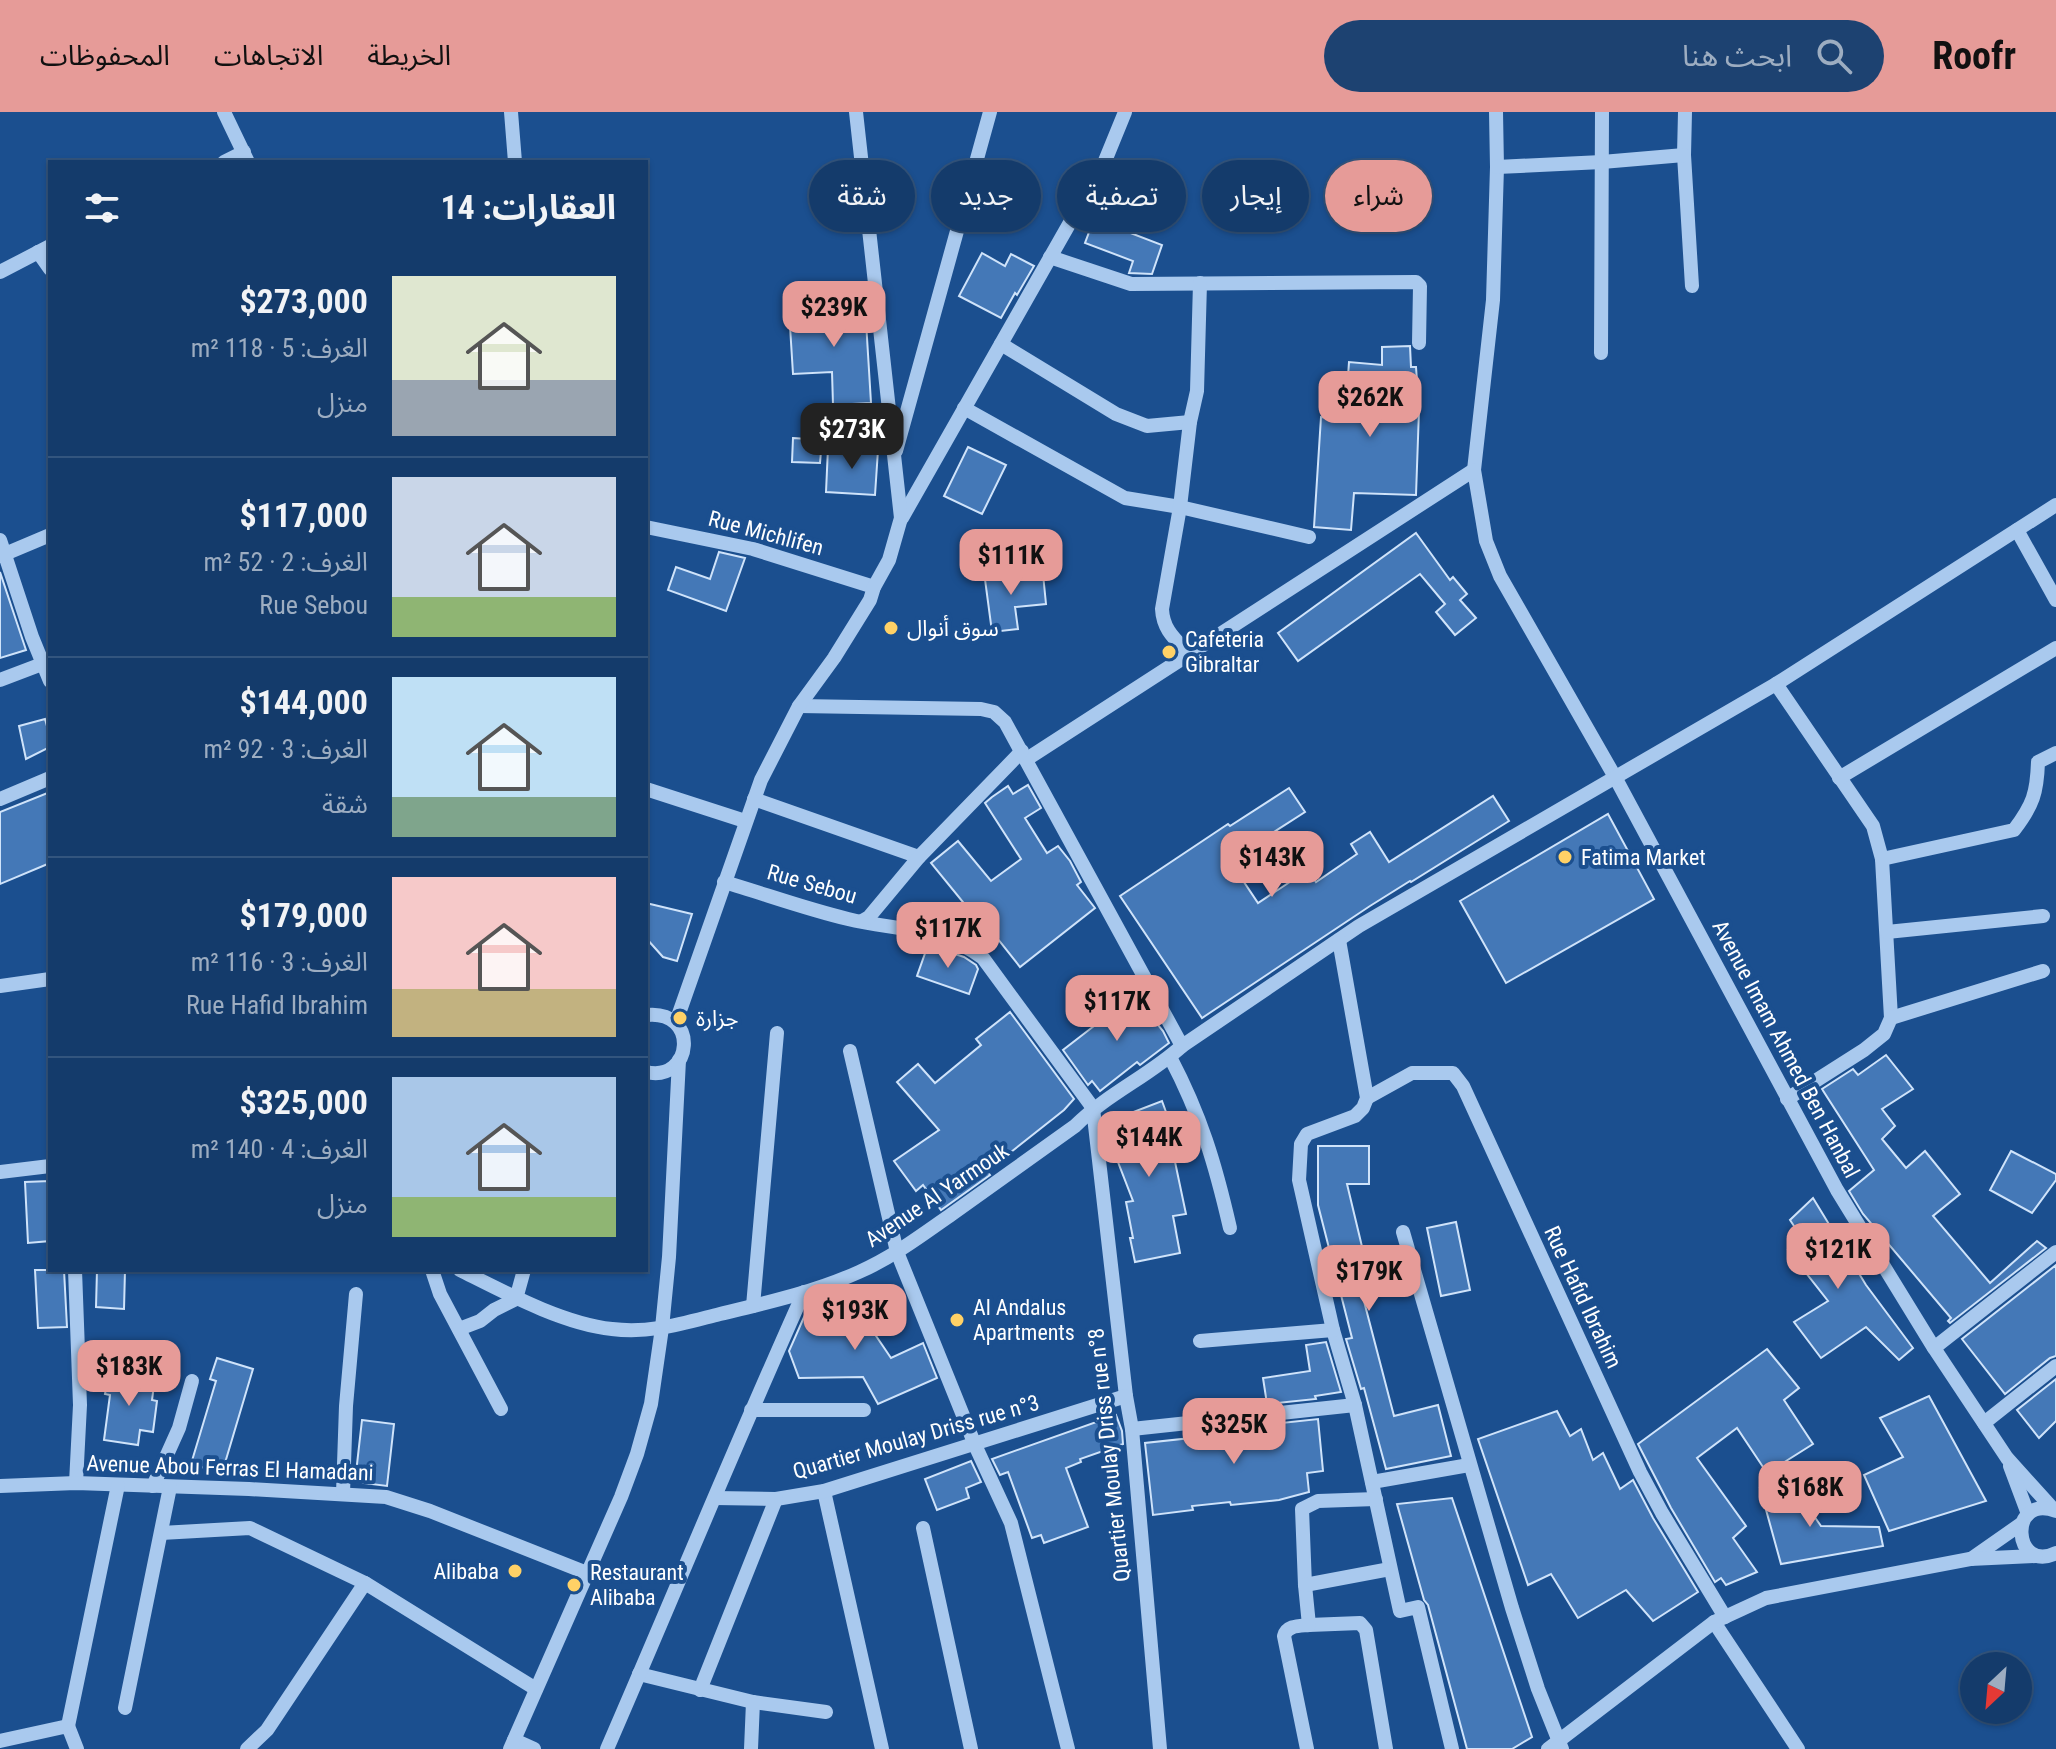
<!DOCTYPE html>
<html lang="ar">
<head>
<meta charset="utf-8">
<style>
  :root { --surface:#143b6b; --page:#1d4271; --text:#f1f3f6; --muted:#9dadc1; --line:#33557e; --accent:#e69b98 }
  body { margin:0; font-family:"Roboto Condensed","Noto Sans Arabic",sans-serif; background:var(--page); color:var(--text); direction:rtl; height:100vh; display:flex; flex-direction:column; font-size:30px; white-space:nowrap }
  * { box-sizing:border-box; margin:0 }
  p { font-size:26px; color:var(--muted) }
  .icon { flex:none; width:44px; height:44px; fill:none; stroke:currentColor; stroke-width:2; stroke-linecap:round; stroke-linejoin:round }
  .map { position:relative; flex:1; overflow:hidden; direction:ltr }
  .details { position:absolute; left:48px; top:48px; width:600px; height:1112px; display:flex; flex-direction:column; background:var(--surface); border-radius:0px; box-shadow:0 2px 6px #0004,0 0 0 2px var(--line); direction:rtl }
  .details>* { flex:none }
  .hud { position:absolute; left:672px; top:48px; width:760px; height:72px; direction:rtl; display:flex; gap:16px }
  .needle { width:52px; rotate:206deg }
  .buttons { position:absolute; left:1960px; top:1540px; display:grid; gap:16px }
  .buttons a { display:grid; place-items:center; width:72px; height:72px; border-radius:50%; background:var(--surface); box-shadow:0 2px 6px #0004,0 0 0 2px var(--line); font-size:40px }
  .price { position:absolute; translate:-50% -68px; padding:0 18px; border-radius:16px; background:var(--accent); color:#111; font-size:26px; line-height:52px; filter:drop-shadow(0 2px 4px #0008) }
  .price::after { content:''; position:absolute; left:50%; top:48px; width:24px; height:18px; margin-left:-12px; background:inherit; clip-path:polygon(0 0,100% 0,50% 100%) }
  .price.current { background:#222; color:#fff }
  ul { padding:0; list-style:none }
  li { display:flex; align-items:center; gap:24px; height:200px; padding:0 32px }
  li+li { border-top:2px solid var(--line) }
  li span { display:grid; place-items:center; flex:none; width:224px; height:160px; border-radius:0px; color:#555 }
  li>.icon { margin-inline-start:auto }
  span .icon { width:96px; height:96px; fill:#fffc; stroke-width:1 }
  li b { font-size:34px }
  h2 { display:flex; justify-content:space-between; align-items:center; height:96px; padding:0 32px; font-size:34px }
  .pill { padding:0 28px; border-radius:36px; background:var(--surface); box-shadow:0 2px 6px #0004,0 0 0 2px var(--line); font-size:28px; line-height:72px }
  .pill.current { background:var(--accent); color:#111 }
  header { display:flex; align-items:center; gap:48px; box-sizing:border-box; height:112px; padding:0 40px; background:var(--accent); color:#111 }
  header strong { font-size:38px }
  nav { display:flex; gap:44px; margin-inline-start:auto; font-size:28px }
  .search { width:560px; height:72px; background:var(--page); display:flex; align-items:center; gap:20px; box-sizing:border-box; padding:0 28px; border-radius:44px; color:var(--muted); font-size:30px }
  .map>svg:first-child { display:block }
  .building { fill:#4478b7; stroke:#cfe3fa; stroke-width:2 }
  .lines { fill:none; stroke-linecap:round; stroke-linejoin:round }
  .minor { stroke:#a9c9ee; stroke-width:14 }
  .poi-dot { fill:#ffd166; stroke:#1b4f8f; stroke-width:3 }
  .labels { text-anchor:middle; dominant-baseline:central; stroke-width:8; stroke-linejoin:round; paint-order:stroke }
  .street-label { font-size:22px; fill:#fff; stroke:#1b4f8f }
  .poi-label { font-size:22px; fill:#fff; stroke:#1b4f8f; text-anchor:start }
</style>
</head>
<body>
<header>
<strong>Roofr</strong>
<div class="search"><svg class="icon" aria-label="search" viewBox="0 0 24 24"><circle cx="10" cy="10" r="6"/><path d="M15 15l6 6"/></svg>ابحث هنا</div>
<nav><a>الخريطة</a><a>الاتجاهات</a><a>المحفوظات</a></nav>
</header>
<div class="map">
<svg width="2056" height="1637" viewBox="0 0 2056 1637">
  <rect width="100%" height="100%" fill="#1b4f8f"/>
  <g class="building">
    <path d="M1094,107l68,26 -10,29 -23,-1 4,-12 -48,-18z"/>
    <path d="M982,141l23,13 6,-12 23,12 -17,29 -2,-2 -14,25 -42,-22z"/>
    <path d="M865,193l6,98 -38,2 -1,-33 -39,2 -4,-64z"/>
    <path d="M1410,234l1,21h5l3,43 -3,85 -62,-2 -3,37 -37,-3 7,-110 24,2 4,-57 33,3v-18z"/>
    <path d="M793,326l29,2 -2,23 -28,-1z"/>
    <path d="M968,335l38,18 -24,49 -38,-18z"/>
    <path d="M828,336l50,2 -3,45 -49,-3z"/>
    <path d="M1416,421l34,47 3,-3 14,17 -7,6 16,18 -21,17 -19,-23 9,-8 -25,-30 -122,87 -20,-28z"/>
    <path d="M719,440l26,6 -19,53 -58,-21 8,-23 34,12z"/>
    <path d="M1011,457l1,9 31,-4 3,30 -31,3 3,22 -26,3 -8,-60z"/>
    <path d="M0,460l26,78 -26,8z"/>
    <path d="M45,607l5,18v10l-24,12 -7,-33z"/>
    <path d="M1028,673l13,23 -16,10 22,35 11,-7 12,15 11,21 -4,3 18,23 -75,59 -46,-58 -3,3 -40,-49 27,-22 33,40 30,-22 -36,-56 7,-6 16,-11 5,8z"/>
    <path d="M1289,676l16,24 -59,38 6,9 -16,11 22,33 50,-33 8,12 41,-28 -6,-10 19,-12 19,30 104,-66 16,25 -98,61 -1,-1 -40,25 -168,112 -82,-122 108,-72 2,2z"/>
    <path d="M50,680v71l-50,21v-72z"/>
    <path d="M1608,702l46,85 -148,84 -46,-82z"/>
    <path d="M646,791l46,11 -15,47 -14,-4 -17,-19z"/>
    <path d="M928,833l36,12 12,8 2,4 -9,25 -52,-18z"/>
    <path d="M1132,881l31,38 6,12 -29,22 -3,-3 -37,29 -8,-10 -4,4 -25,-35 44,-34 -2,-2z"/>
    <path d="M1010,900l64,87 -10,11 -77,61 3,4 -49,35 -18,-25 -7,6 -22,-30 45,-31 -42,-48 21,-18 17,19 46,-38 -5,-6z"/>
    <path d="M1886,943l27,34 -31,20 13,17 -13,13 24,29 19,-17 35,43 -27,22 57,67 47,-42 9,7 -96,75 -2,-2 3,-3 -88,-104 -14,-23 25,-21 -52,-81 31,-20 5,6z"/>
    <path d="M1162,989l16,44 -7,3 3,9 12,57 -13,2 7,37 -45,9 -5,-24h3l-7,-36 7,-1 -27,-70 -1,-8z"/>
    <path d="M1318,1034h51v38h-22l23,96 -11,2 35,134 44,-11 13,51 -65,13 -22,-81 -3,1 -15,-50 6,-1 -34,-133z"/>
    <path d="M2011,1039l45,23v6l-24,33 -42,-23z"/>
    <path d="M50,1069v60l-22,2 -3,-61z"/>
    <path d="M1813,1086l53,87 47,63 -14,12 -33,-33 -45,31 -27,-36 34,-21 -40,-51 14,-12 -12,-18z"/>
    <path d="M1456,1110l14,68 -29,6 -14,-68z"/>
    <path d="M2056,1153v91l-6,2 -45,36 -43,-55z"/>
    <path d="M35,1158h29l3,57 -29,1z"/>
    <path d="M97,1158h28l-1,39 -28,-2z"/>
    <path d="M847,1181l44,65 32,-15 14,35 -59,26 -15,-27 -64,1 -10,-27 19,-43z"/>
    <path d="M1326,1230l15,50 -26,4 1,3 -49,5 -4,-26 47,-7 -4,-26z"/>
    <path d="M1767,1237l32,39 -15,12 29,44 -46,29 -30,-45 -40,30 49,68 -13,12 24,34 -31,13 -5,-7 -6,4 -44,-74 -33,-64z"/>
    <path d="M217,1246l36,11 -31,104 -31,-9 25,-83 -6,-2z"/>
    <path d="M109,1260l46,6 -3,22 5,1 -4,31 -13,-2 -2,15 -34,-5 6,-45 -5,-1z"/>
    <path d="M2056,1267v42l-17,17 -22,-28z"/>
    <path d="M1929,1284l57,105 -97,30 -25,-56 39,-18 -23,-39z"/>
    <path d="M1557,1299l13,25 11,-7 12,31 10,-7 17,36 13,-9 20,38 45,74 -45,29 -27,-31 -48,28 -27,-44 -23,11 -50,-146z"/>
    <path d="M1116,1303l6,16 1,13 -43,15 1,3 -15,6 22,59 -44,16 -3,-8 -9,3 -24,-66 -8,3 -8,-16z"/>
    <path d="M1318,1307l5,52 -16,2 2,19 -30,8 -48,5 -1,-3 -38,4 1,4 -40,5 -8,-72 83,-9 -1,-5z"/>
    <path d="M362,1308l32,4 -7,62 -32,-4z"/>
    <path d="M971,1349l10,21 -15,6 3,10 -32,12 -12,-31z"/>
    <path d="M1791,1371l30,43 58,1 4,19 -102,18 -21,-76z"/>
    <path d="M1452,1386l80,239 -20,12h-45l-39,-144 -4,-5 -27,-96z"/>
  </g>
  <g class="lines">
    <g class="minor">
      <path d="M224,0l24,50"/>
      <path d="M511,0l4,50"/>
      <path d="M1496,0l1,55 -4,133 -19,170 12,71 14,35 115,201 222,413 97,158 73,110 46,51"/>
      <path d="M1685,0l-1,43 8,131"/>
      <path d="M224,50l20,-10"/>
      <path d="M1497,55l105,-5 82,-7"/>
      <path d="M38,140l12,17"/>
      <path d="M1050,145l81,27 285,-2 4,4 -1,57"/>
      <path d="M0,160l50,-26"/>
      <path d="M1001,232l115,70 31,12 43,-4"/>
      <path d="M1601,241l1,-241"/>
      <path d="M964,296l161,90 55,9 129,30"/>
      <path d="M896,339l94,-339"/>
      <path d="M902,406l203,-357 20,-49"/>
      <path d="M646,415l107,22 121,38"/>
      <path d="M2017,418l39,70"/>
      <path d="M0,428l32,97 18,44"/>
      <path d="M0,444l50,-21"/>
      <path d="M1189,542c-14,-15 -26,-24 -27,-45l18,-102 10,-85 7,-31 3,-108"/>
      <path d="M0,568l50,-19"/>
      <path d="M1776,572l97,142 9,33 9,159 -7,16 -20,16 -77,49"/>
      <path d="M799,594l182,3 13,3 11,10 177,324 177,-120 417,-242 280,-179"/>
      <path d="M1027,647l447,-289"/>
      <path d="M1839,666l217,-130"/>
      <path d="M646,677l99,32"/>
      <path d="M0,687l50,-21"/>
      <path d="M754,687l165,58"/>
      <path d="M1882,747l132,-29c19,-25 23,-37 24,-68l18,-9"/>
      <path d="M724,770c41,12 82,27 124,37 45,11 97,9 135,39l110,150 33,288 6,33 28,320"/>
      <path d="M862,809l7,-4 50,-60 103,-106"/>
      <path d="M1887,820l156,-16"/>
      <path d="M1339,828l28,158 -4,10 -8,8 -48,18 -6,10 -2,36 34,150 22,75 45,206 18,-4 34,142"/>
      <path d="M0,874l50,-7"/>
      <path d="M646,903c54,-6 47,68 0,57"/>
      <path d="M1891,906l152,-47"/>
      <path d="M676,910l85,-242 38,-74 35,-48 36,-58 4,-13 15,-27 12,-42 -45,-406"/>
      <path d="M850,939l47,201 78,193 36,78 57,226"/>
      <path d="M1170,945c31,59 45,106 60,171"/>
      <path d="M1367,986l45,-25h41l10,13 177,386 22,41 63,104"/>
      <path d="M0,1060l50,-6"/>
      <path d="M1403,1120l109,376 26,81 24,60"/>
      <path d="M75,1158l5,135 -4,78"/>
      <path d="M432,1158l8,24 61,115"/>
      <path d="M460,1158c44,22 103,54 152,59 38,5 72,-6 108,-15 46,-11 95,-22 139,-42 34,-15 63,-37 93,-58 41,-29 82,-59 123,-88 32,-32 74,-50 107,-80"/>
      <path d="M753,1194l24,-273"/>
      <path d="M459,1217l21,-8 14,-11 22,-11 8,-29"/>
      <path d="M1200,1229l133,-11"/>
      <path d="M1934,1236l122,-96"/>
      <path d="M751,1298h113"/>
      <path d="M1984,1311l72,-57"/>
      <path d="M1132,1317l223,-24"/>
      <path d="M2010,1354l18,48"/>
      <path d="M1372,1370l97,-17"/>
      <path d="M0,1374l76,-3 173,6 137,8 44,14 157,62"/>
      <path d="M153,1374l26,-58 13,-47"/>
      <path d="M824,1379l58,258"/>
      <path d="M343,1381l3,-87 10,-112"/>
      <path d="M715,1386l61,1 48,-8 302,-95"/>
      <path d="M1376,1387l-58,2 -16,8 3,76 4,40 51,-2 6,7 20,119"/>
      <path d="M2056,1399c-49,-18 -43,63 0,42"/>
      <path d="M923,1416l48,221"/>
      <path d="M161,1421l89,-5 115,55 171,106"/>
      <path d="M1971,1447l50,-35"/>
      <path d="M1305,1473l85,-16"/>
      <path d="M1714,1510l84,127"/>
      <path d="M639,1562l114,28 73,10"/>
      <path d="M700,1578l76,-191"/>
      <path d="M125,1596l45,-221"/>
      <path d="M68,1614l50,-241"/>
      <path d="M514,1628l20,9"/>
      <path d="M0,1629l68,-15 9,23"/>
      <path d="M247,1637l20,-19 98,-147"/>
      <path d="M510,1637l111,-252 16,-43 14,-50 11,-76 7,-71 10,-197"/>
      <path d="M607,1637c66,-152 129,-306 197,-457"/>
      <path d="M751,1637l2,-47"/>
      <path d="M1307,1637l-23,-113c3,-11 16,-10 25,-11"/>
      <path d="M1548,1637l166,-127 52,-24 204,-39 66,-3"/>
    </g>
  </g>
  <g class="poi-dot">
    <circle cx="891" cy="516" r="8"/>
    <circle cx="1169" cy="540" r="8"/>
    <circle cx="1565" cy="745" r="8"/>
    <circle cx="680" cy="906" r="8"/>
    <circle cx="957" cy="1208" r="8"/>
    <circle cx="515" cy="1459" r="8"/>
    <circle cx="574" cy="1473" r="8"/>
  </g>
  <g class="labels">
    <g class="street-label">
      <text transform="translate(766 421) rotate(15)">Rue Michlifen</text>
      <text transform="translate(812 772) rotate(16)">Rue Sebou</text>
      <text transform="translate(1786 937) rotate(62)">Avenue Imam Ahmed Ben Hanbal</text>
      <text transform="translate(937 1083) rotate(-34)">Avenue Al Yarmouk</text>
      <text transform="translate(1583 1185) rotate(65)">Rue Hafid Ibrahim</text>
      <text transform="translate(916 1325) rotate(-16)">Quartier Moulay Driss rue n°3</text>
      <text transform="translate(1109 1343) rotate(-96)">Quartier Moulay Driss rue n°8</text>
      <text transform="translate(230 1356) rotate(2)">Avenue Abou Ferras El Hamadani</text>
    </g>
    <g class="poi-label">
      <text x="907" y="516">سوق أنوال</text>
      <text x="1185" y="527">Cafeteria<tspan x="1185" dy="25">Gibraltar</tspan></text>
      <text x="1581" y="745">Fatima Market</text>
      <text x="696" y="906">جزارة</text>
      <text x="973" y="1195">Al Andalus<tspan x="973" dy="25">Apartments</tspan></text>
      <text x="499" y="1459" text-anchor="end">Alibaba</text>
      <text x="590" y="1460">Restaurant<tspan x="590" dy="25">Alibaba</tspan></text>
    </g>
  </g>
</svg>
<div class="buttons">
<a><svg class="needle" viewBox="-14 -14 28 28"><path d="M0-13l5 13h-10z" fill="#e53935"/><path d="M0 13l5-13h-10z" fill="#9dadc1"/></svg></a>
</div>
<b class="price" style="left:834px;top:237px">$239K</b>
<b class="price" style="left:1370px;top:327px">$262K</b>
<b class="price current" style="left:852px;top:359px">$273K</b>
<b class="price" style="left:1011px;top:485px">$111K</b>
<b class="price" style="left:1272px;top:787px">$143K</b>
<b class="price" style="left:948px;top:858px">$117K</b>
<b class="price" style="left:1117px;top:931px">$117K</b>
<b class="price" style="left:1149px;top:1067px">$144K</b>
<b class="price" style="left:1838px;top:1179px">$121K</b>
<b class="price" style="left:1369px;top:1201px">$179K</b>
<b class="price" style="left:855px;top:1240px">$193K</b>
<b class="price" style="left:129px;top:1296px">$183K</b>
<b class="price" style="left:1234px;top:1354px">$325K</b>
<b class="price" style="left:1810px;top:1417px">$168K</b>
<div class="hud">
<a class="pill current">شراء</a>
<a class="pill">إيجار</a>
<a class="pill">تصفية</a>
<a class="pill">جديد</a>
<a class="pill">شقة</a>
</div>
<section class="details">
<h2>العقارات: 14<svg class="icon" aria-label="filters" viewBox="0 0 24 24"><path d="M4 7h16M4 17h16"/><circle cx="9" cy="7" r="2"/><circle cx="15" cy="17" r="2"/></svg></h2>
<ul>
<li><span style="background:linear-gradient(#dfe7d0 65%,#9aa5b1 0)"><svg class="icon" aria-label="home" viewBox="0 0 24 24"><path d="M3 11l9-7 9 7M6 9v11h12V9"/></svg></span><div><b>$273,000</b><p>الغرف: 5 · 118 m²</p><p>منزل</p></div></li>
<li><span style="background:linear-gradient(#c9d6e8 75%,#8fb573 0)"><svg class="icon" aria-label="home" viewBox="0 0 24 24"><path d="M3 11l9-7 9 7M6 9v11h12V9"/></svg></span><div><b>$117,000</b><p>الغرف: 2 · 52 m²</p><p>Rue Sebou</p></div></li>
<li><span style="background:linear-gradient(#bfe0f5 75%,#7fa58c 0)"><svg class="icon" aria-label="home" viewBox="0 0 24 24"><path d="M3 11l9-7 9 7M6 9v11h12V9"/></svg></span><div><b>$144,000</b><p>الغرف: 3 · 92 m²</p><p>شقة</p></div></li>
<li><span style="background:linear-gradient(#f6c9c9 70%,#c2b280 0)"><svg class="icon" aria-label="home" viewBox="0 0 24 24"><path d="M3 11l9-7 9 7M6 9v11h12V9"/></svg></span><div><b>$179,000</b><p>الغرف: 3 · 116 m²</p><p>Rue Hafid Ibrahim</p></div></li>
<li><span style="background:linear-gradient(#a9c7e8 75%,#8fb573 0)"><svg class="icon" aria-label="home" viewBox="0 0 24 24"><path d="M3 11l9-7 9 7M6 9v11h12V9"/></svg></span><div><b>$325,000</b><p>الغرف: 4 · 140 m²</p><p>منزل</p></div></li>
</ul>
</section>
</div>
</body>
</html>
